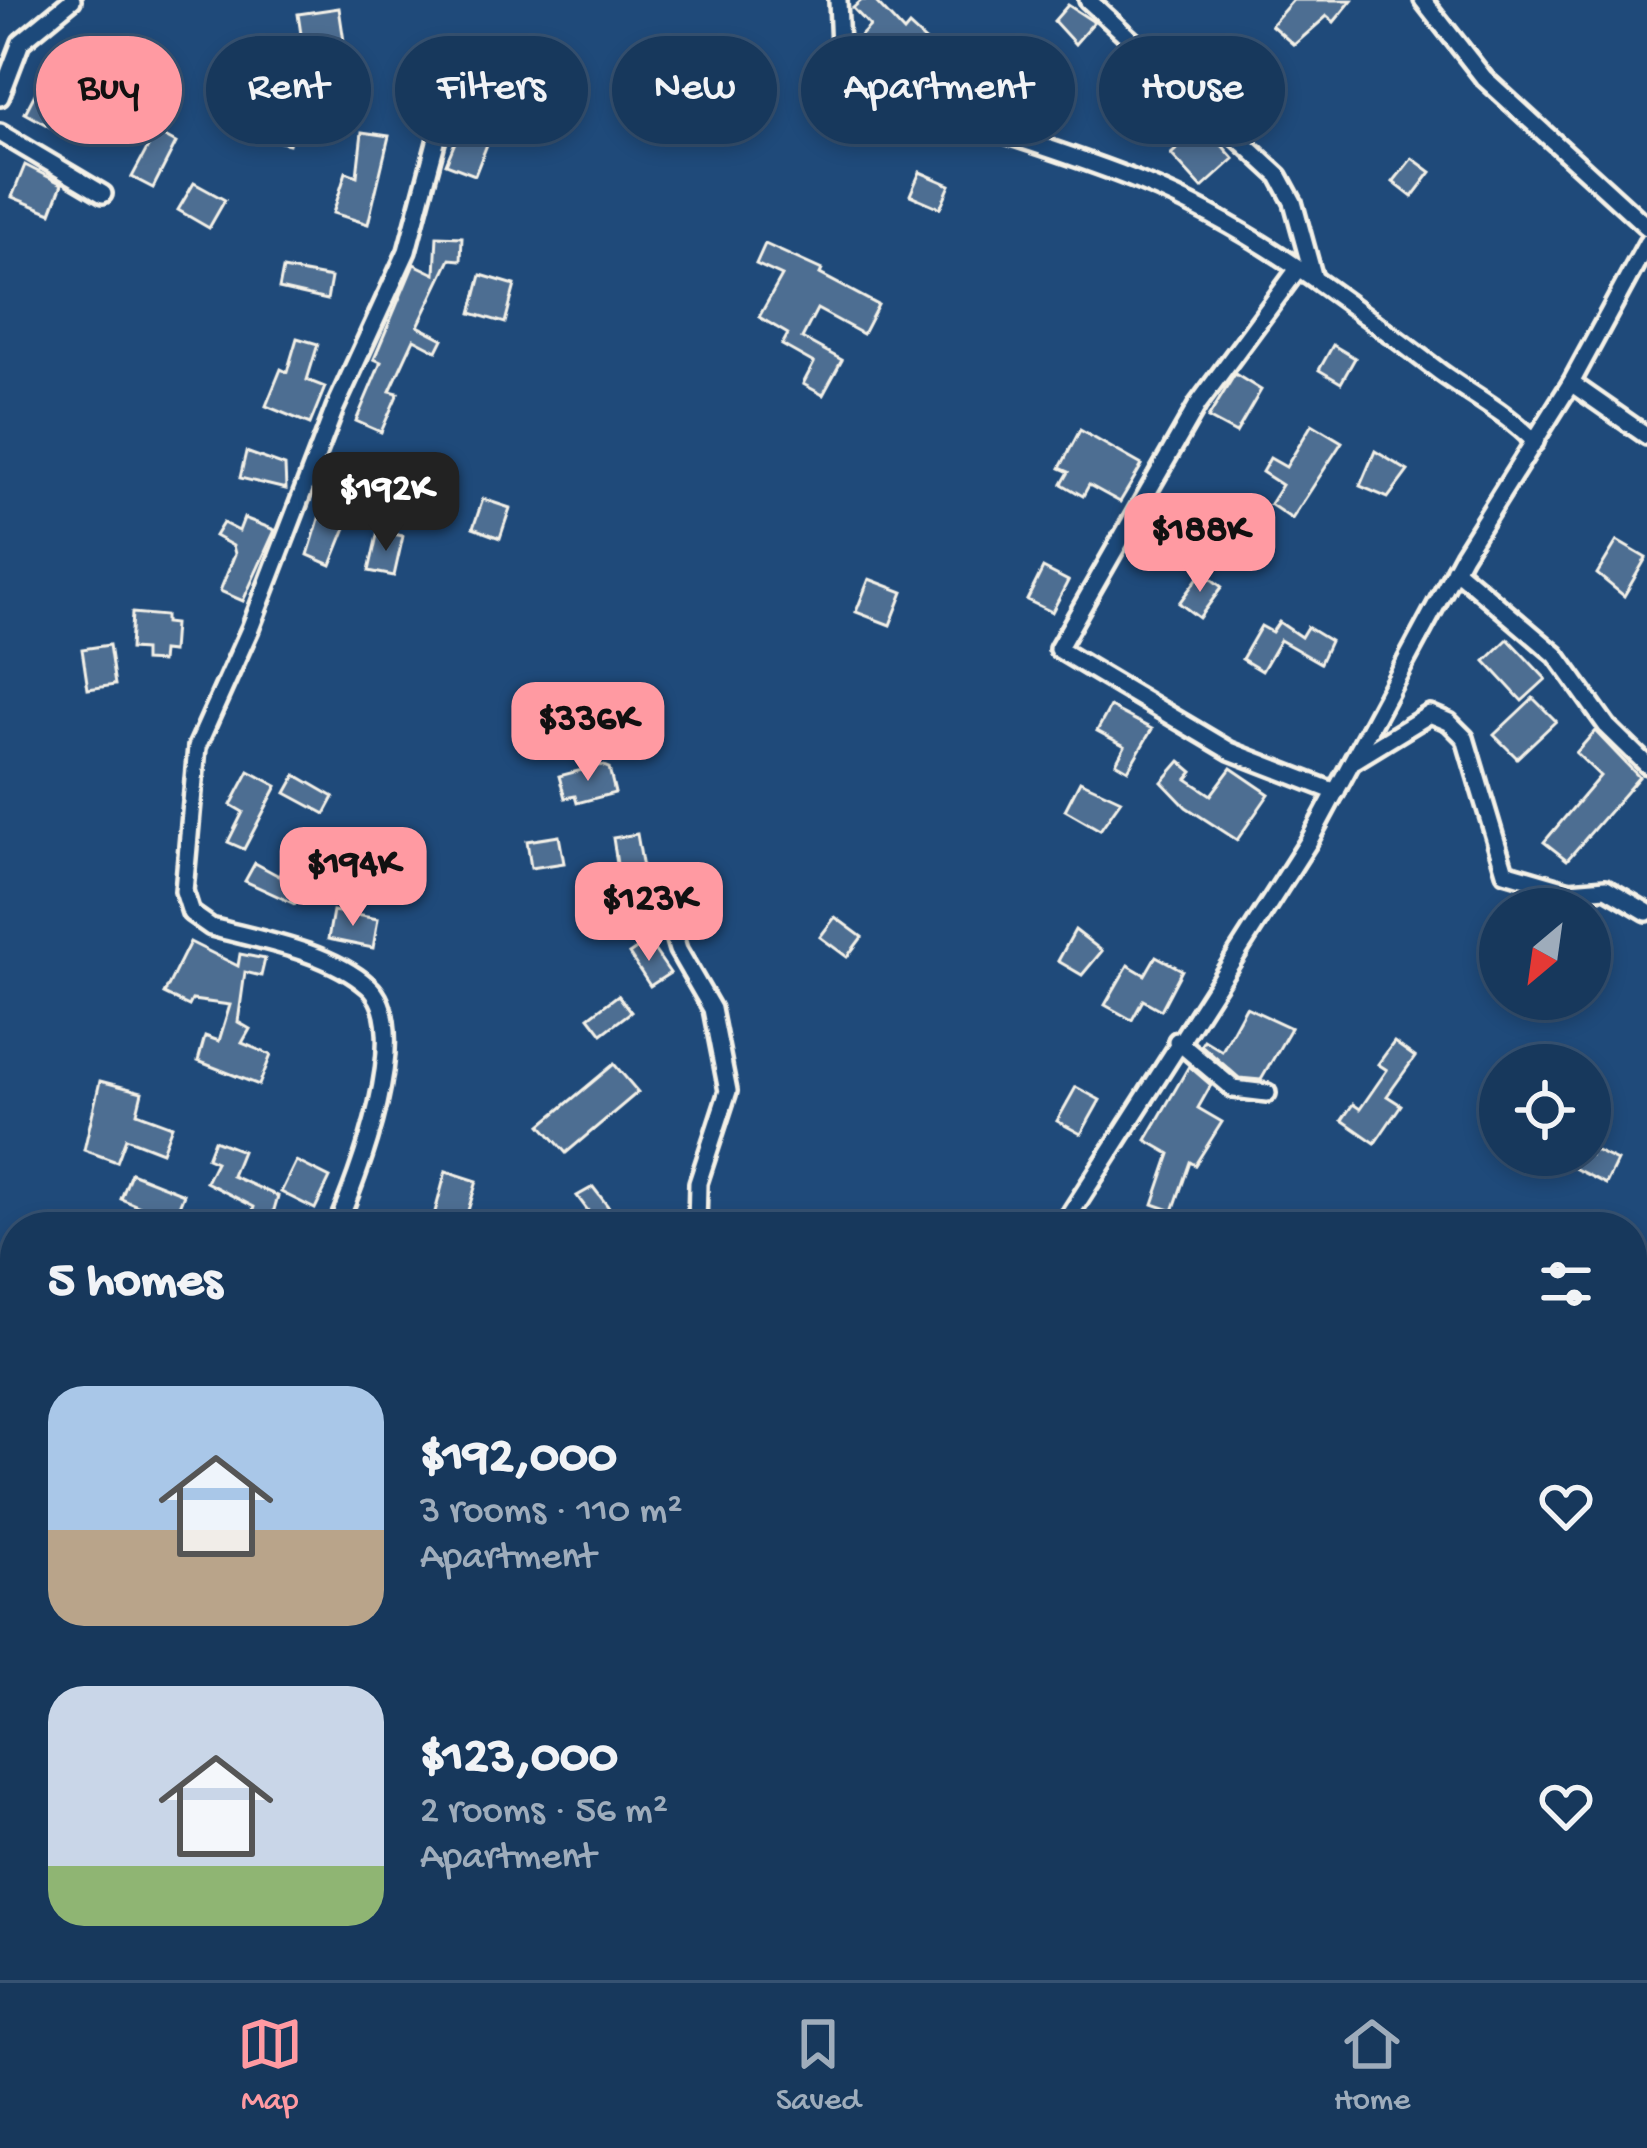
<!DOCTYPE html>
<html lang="en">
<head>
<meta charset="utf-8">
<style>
  :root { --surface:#17385c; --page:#244365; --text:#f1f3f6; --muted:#9eacbb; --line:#365272; --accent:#ff9aa2 }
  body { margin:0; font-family:"Gochi Hand",sans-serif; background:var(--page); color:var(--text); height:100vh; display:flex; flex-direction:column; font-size:45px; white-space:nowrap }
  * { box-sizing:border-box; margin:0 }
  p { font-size:39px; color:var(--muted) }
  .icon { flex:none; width:66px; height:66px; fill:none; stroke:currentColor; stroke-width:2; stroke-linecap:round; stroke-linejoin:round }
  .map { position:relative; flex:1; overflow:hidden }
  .panel { position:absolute; left:0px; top:1212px; width:1647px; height:768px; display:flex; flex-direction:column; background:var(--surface); border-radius:48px 48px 0 0; box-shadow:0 6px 18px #0003,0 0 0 3px var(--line) }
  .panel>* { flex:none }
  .guide { position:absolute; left:36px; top:36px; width:1575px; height:108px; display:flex; gap:24px }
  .needle { width:78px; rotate:209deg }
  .controls { position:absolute; left:1479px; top:888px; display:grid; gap:24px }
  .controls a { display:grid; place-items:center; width:132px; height:132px; border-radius:50%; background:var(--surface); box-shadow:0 6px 18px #0003,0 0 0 3px var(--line); font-size:60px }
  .price { position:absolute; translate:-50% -102px; padding:0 27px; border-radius:24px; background:var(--accent); color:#111; font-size:39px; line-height:78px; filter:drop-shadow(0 3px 6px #0008) }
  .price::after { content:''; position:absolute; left:50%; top:72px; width:36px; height:27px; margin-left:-18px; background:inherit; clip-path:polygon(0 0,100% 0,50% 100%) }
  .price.selected { background:#222; color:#fff }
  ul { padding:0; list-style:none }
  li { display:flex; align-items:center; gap:36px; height:300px; padding:0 48px }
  li span { display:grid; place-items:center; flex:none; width:336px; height:240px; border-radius:36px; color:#555 }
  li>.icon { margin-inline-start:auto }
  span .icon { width:144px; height:144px; fill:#fffc; stroke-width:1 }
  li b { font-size:51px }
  h2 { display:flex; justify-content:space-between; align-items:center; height:144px; padding:0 48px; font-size:51px }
  .pill { padding:0 42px; border-radius:54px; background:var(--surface); box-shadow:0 6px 18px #0003,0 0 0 3px var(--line); font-size:42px; line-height:108px }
  .pill.selected { background:var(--accent); color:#111 }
  .dock { display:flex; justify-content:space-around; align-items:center; height:168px; border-top:3px solid var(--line); background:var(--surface); font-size:33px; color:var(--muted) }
  .dock a { display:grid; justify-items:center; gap:6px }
  .dock .selected { color:var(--accent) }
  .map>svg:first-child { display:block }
  .building { fill:#4d6e92; stroke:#f4f1e8; stroke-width:3 }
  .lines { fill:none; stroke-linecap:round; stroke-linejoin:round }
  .street-casing { stroke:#f4f1e8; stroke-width:24 }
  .highway-casing { stroke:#f4f1e8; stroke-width:39 }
  .street { stroke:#1f4a7a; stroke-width:15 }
  .highway { stroke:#1f4a7a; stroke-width:30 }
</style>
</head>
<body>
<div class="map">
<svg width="1647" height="1980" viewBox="0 0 1647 1980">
  <rect width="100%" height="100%" fill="#1f4a7a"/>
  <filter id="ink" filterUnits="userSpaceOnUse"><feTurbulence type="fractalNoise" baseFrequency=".00833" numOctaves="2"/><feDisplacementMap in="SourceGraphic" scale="24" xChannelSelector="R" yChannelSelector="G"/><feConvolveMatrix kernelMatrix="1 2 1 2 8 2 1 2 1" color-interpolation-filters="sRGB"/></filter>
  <g filter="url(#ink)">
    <g class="building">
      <path d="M862,0h12l30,32 5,-6 34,31 -24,26 -39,-35 -16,16 -12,-12v-7l18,-19 -17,-18z"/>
      <path d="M1293,0h59l-18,22 -7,-6 -33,29 -23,-20z"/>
      <path d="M1068,5l26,17 -19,22 -21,-23z"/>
      <path d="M339,8l9,60 -41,6 -9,-60z"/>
      <path d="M37,90l53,23 9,-17 30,16 -15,29 -43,-23 -8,16 -38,-21z"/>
      <path d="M272,103l25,6 -8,35 -26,-6z"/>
      <path d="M465,118l28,11 -18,46 -29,-11z"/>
      <path d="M1204,125l30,34 -32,29 -31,-34z"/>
      <path d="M156,132l20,11 -23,45 -21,-11z"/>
      <path d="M362,132l27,4 -21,88 -35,-11 13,-41 11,4z"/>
      <path d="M1412,158l19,14 -19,25 -19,-15z"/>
      <path d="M25,165l37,19 -11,29 -39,-16z"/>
      <path d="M920,172l30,13 -10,23 -30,-13z"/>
      <path d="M194,183l31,17 -16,28 -31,-18z"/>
      <path d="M437,236l25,1 -1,23 -11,-1 -32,67 25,13 -6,12 -23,-12 -24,52 8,2 -17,39 -25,-11 25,-59 -7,-3 40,-95 21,10z"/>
      <path d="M765,244l57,26 -2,4 58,31 -15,29 -46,-25 -15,29 40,22 -19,35 -20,-11 11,-21 -32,-18 6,-11 -29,-17 23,-41 -26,-12z"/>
      <path d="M283,269l48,9 -4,22 -48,-11z"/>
      <path d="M481,275l34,10 -10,38 -34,-10z"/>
      <path d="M297,338l21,6 -11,36 18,7 -15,37 -44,-18 15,-37 6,3z"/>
      <path d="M1333,345l22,13 -14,25 -22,-13z"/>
      <path d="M1235,374l26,16 -25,43 -28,-15z"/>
      <path d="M1312,424l30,18 -50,77 -22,-15 12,-19 -20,-13 8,-14 16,9z"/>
      <path d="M1080,430l62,35 -22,37 -31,-17 -6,11 -21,-12 7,-12 -9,-4z"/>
      <path d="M1375,451l33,20 -20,27 -28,-12z"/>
      <path d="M246,452l39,14 1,23 -46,-11z"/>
      <path d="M483,499l27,9 -10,30 -27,-10z"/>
      <path d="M322,509l27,11 -18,45 -23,-10z"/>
      <path d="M244,518l31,12 -32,71 -23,-10 15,-37 -2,-8 -18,-10 8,-13 16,8z"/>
      <path d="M378,531l25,5 -9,40 -25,-5z"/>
      <path d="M1617,541l29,17 -22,38 -27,-22z"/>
      <path d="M1043,568l25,13 -16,31 -25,-12z"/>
      <path d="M1202,572l20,15 -23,31 -20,-15z"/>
      <path d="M869,579l34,13 -13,33 -34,-13z"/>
      <path d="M132,613l33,3v7l9,1 -2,28 -10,-1 -1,11 -17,-1v-11l-14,-1z"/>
      <path d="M1279,622l22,15 6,-10 23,14 -10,22 -40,-23 -18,31 -20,-12 19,-33 11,6z"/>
      <path d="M1508,639l38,40 -24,22 -37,-40z"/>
      <path d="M109,645l6,40 -27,4 -6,-40z"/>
      <path d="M1533,698l23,23 -39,37 -23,-23z"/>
      <path d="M1110,707l42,22 -24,41 -12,-7 9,-17 -28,-15z"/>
      <path d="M1595,731l44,46 -72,83 -23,-18 56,-66 -24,-23z"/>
      <path d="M1180,761l13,11 -6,7 24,16 20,-27 38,26 -32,46 -51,-33 -24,-25z"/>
      <path d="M601,765l8,3 6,25 -38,10 -2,-7 -10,2 -6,-22z"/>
      <path d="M249,771l28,15 -33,63 -16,-7 15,-30 -12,-7z"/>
      <path d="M296,775l38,22 -9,17 -39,-21z"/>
      <path d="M1080,781l41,19 -21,30 -35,-20z"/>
      <path d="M637,834l7,40 -25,3 -6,-39z"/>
      <path d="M559,836l5,27 -33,5 -4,-27z"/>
      <path d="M255,863l24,13 4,-9 25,14 -13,23 -50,-23z"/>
      <path d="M333,911l45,8 -5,29 -45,-9z"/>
      <path d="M835,917l27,20 -15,20 -27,-20z"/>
      <path d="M1075,930l27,21 -20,24 -24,-14z"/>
      <path d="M648,941l22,32 -20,13 -21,-32z"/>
      <path d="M190,942l48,24 2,-12 25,5 -4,17 -16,-4 -7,50 12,7 -8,14 29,12 -12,30 -61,-24 7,-25 14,5 11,-36 -38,-5 -3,6 -25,-12z"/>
      <path d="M1156,956l26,14 -21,40 -18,-10 -11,20 -27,-15 23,-40 17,10z"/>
      <path d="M618,995l13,17 -29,22 -13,-17z"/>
      <path d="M1246,1007l45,21 -30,52 -22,-2 -38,-33 3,-5 18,11z"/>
      <path d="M1394,1042l21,15 -28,39 14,9 -26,38 -33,-23 11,-16 7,5 27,-39 -9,-6z"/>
      <path d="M614,1064l24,28 -72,61 -25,-28z"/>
      <path d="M1189,1066l22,19 -13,23 24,14 -27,43 -5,-3 -17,49 -20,-7 17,-50 -24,-14z"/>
      <path d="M100,1081l42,11 -5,21 35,13 -10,26 -36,-14 -9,24 -33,-12z"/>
      <path d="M1076,1087l24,13 -19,34 -24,-13z"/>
      <path d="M214,1140l28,11 -10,25 46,20 -9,31h-21l6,-20 -48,-25 10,-20 -9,-4z"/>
      <path d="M1590,1148l27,13 -11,23 -58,-29h42z"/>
      <path d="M296,1161l34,17 -15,31 -34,-17z"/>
      <path d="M446,1171l31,10 -14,46h-32z"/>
      <path d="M131,1173l53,21 -11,27 -52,-22z"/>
      <path d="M593,1187l24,31 -17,9 -23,-31z"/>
      <path d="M710,1965h82l-8,15h-29l-20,-11 -6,11h-28z"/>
    </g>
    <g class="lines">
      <defs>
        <g id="street">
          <path d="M838,0l3,72c97,46 202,70 300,110 112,45 204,118 299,190 33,24 66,40 95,70"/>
          <path d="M1088,0l191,176 14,26 20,73"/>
          <path d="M1423,0l61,78 163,149"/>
          <path d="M0,97l21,-55 51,-42"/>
          <path d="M0,133l103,61"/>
          <path d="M1297,270l-99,134 -140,245 172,102 106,41"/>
          <path d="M1571,383l76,53"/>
          <path d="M1455,569l101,86 51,71 40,39"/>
          <path d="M1355,760l75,-46 19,8 16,16 40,134 65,19 36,-3 41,24"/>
          <path d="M657,880l21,70 34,59 16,82 -30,92 -1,44"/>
          <path d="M1177,1041l57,48 33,4"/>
          <path d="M336,1227c21,-47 80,-200 32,-241 -40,-35 -108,-46 -157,-59l-20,-14 -7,-22 13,-144 53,-118 85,-221 72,-157 37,-139"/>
          <path d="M1062,1227l247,-386 154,-286 108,-172 76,-140"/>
          <path d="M1287,1965l10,15"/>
        </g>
        <g id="highway">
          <path d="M0,1878l15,5"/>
          <path d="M279,1965l34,15"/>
        </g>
      </defs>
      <use href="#street" class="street-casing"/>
      <use href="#highway" class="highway-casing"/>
      <use href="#street" class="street"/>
      <use href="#highway" class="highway"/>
    </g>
  </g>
</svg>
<div class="controls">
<a><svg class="needle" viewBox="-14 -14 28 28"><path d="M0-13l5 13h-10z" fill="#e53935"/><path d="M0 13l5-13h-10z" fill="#9eacbb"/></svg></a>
<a><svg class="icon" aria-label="locate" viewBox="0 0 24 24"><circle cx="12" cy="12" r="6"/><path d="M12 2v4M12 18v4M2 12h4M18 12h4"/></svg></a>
</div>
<b class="price selected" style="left:386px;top:554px">$192K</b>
<b class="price" style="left:1200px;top:595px">$188K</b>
<b class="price" style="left:588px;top:784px">$336K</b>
<b class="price" style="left:353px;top:929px">$194K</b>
<b class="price" style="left:649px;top:964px">$123K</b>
<div class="guide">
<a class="pill selected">Buy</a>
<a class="pill">Rent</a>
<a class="pill">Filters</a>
<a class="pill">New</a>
<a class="pill">Apartment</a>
<a class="pill">House</a>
</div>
<section class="panel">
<h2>5 homes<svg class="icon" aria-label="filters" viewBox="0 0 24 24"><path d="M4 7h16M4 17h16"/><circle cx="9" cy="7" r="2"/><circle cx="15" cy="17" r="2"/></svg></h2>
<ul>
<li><span style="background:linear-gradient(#a9c7e8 60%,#b9a48a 0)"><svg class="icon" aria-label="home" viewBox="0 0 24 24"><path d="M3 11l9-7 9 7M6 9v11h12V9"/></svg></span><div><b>$192,000</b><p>3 rooms · 110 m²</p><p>Apartment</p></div><svg class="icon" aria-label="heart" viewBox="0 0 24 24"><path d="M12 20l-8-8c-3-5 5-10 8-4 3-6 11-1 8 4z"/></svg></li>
<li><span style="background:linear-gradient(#c9d6e8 75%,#8fb573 0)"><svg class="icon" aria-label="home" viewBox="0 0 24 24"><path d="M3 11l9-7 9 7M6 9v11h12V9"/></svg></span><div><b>$123,000</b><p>2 rooms · 56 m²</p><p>Apartment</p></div><svg class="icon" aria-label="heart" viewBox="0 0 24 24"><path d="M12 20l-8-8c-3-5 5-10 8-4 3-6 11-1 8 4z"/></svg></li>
</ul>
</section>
</div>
<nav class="dock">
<a class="selected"><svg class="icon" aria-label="map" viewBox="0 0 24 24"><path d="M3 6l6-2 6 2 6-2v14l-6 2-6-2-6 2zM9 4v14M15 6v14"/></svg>Map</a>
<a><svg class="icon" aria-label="saved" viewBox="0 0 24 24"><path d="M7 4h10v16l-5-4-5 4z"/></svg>Saved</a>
<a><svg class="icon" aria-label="home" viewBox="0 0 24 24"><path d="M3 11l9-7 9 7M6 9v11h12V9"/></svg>Home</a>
</nav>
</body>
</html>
